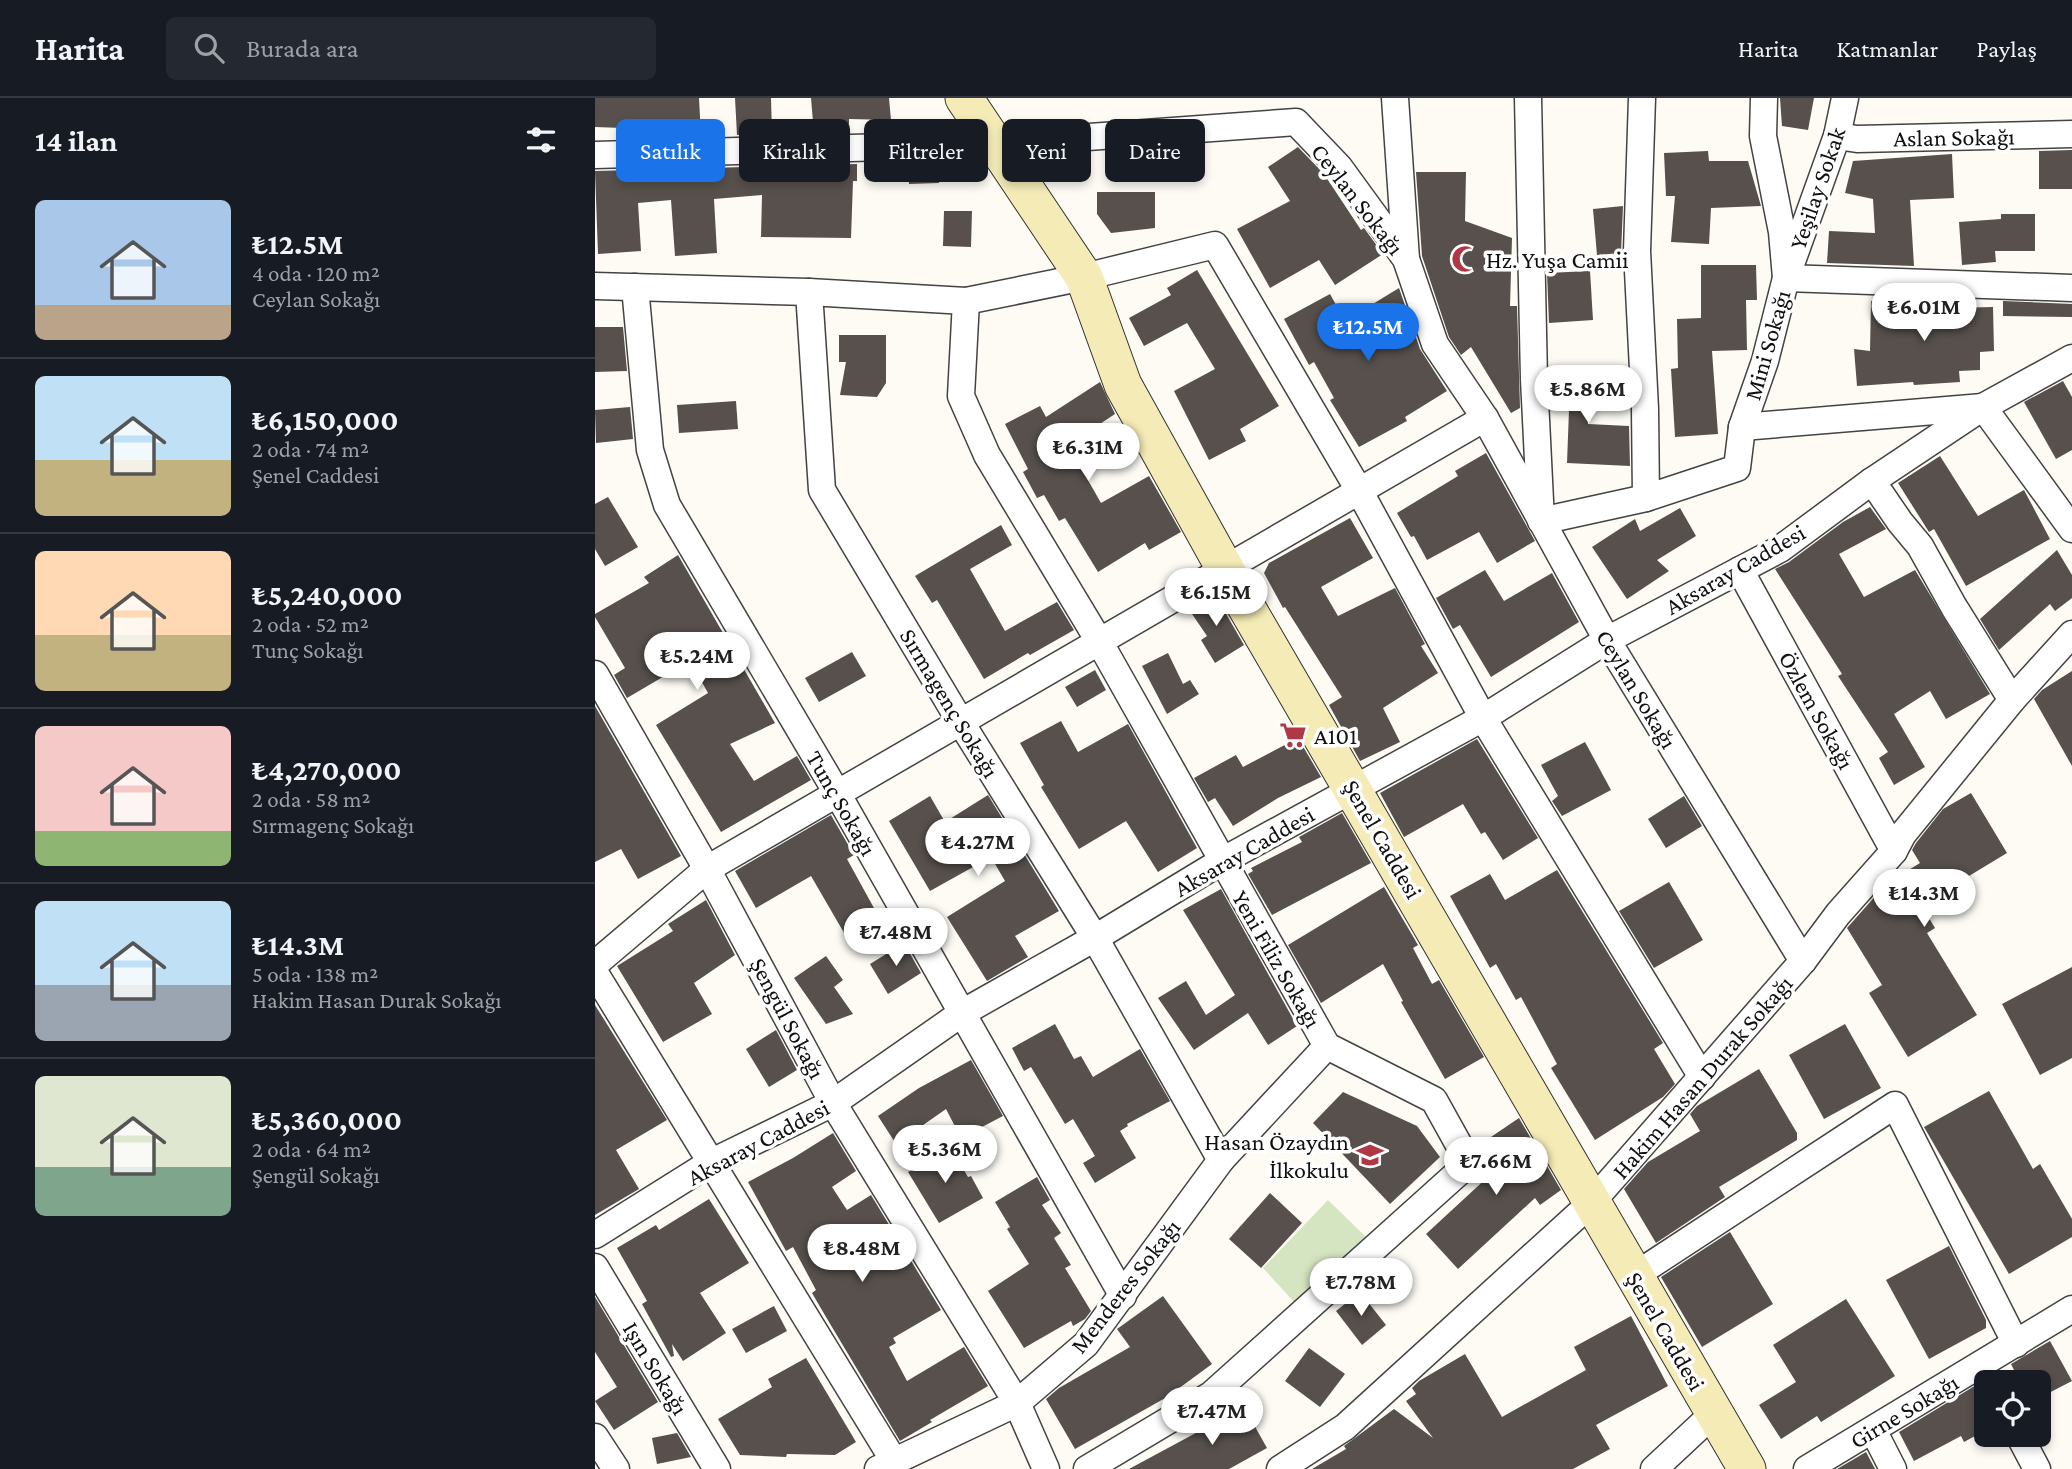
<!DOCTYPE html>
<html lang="tr">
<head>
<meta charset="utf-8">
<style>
  :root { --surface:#171b24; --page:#242831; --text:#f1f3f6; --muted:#9ea1a6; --line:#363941; --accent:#1a73e8 }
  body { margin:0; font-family:"Crimson Pro",serif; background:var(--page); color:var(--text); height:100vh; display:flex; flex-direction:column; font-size:26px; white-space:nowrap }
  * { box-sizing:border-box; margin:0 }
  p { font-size:23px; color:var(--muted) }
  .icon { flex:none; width:38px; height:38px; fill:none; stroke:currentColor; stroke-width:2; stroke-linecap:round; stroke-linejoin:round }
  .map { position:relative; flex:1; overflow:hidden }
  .panel { display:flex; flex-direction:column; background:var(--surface); width:595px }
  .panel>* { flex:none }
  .hud { position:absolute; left:21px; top:21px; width:665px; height:63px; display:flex; gap:14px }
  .buttons { position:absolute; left:1379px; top:1272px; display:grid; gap:14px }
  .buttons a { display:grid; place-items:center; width:77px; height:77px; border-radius:10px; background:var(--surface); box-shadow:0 4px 10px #0003; font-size:35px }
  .price { position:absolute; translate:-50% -60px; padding:0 16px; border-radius:24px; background:#fff; color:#222; font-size:23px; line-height:46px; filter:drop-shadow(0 2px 4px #0008) }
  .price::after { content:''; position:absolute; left:50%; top:42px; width:21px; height:16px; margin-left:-10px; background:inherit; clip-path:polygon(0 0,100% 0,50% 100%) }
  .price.on { background:var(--accent); color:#fff }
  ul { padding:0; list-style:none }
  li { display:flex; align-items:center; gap:21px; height:175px; padding:0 35px }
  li+li { border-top:2px solid var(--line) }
  li span { display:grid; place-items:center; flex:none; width:196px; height:140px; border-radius:10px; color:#555 }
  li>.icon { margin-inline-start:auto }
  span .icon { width:84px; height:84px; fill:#fffc; stroke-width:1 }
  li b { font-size:30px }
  h2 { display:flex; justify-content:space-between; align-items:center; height:84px; padding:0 35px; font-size:30px }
  .tag { padding:0 24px; border-radius:10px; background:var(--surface); box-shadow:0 4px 10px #0003; font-size:24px; line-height:63px }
  .tag.on { background:var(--accent); color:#fff }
  header { display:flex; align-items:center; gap:42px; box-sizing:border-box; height:98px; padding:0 35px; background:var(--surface); border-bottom:2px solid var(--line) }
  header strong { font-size:33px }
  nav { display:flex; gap:38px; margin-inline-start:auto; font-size:24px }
  .search { width:490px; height:63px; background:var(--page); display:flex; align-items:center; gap:18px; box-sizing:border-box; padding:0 24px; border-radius:10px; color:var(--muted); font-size:26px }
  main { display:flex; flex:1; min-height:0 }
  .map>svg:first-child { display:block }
  .green { fill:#d5e5c1 }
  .building { fill:#57504d }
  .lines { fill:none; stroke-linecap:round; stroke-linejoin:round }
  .street-casing { stroke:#434343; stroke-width:29 }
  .secondary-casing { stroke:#323232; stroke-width:39 }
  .street { stroke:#fff; stroke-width:26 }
  .secondary { stroke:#f5ebb7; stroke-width:37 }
  .labels { text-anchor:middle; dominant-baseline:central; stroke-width:7; stroke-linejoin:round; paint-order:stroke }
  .street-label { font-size:24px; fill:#101010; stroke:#fff }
  .poi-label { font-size:24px; fill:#101010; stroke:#fff; text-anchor:start }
</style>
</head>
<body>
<header>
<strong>Harita</strong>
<div class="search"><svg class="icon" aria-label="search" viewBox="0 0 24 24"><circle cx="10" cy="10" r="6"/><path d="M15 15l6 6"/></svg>Burada ara</div>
<nav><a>Harita</a><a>Katmanlar</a><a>Paylaş</a></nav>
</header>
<main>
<section class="panel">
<h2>14 ilan<svg class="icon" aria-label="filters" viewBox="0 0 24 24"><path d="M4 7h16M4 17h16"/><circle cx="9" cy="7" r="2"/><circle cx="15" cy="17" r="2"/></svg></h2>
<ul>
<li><span style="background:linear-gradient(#a9c7e8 75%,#b9a48a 0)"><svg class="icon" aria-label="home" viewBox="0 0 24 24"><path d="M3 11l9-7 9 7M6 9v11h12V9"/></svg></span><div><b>₺12.5M</b><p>4 oda · 120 m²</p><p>Ceylan Sokağı</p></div></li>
<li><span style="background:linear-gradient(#bfe0f5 60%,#c2b280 0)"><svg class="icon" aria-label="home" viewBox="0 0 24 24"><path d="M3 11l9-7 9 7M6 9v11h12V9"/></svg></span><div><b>₺6,150,000</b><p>2 oda · 74 m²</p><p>Şenel Caddesi</p></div></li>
<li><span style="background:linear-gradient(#ffd9b3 60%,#c2b280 0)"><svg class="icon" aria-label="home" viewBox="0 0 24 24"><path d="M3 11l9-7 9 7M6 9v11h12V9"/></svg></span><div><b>₺5,240,000</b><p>2 oda · 52 m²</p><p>Tunç Sokağı</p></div></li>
<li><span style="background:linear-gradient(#f6c9c9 75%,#8fb573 0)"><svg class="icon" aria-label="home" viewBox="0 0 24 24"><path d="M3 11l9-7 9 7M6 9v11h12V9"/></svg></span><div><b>₺4,270,000</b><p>2 oda · 58 m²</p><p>Sırmagenç Sokağı</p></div></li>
<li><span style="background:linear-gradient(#bfe0f5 60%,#9aa5b1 0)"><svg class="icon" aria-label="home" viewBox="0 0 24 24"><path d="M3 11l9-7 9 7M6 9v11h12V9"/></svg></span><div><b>₺14.3M</b><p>5 oda · 138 m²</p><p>Hakim Hasan Durak Sokağı</p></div></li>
<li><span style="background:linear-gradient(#dfe7d0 65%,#7fa58c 0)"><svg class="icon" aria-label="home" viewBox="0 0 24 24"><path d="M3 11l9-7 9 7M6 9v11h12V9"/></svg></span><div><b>₺5,360,000</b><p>2 oda · 64 m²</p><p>Şengül Sokağı</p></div></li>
</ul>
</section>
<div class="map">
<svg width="1477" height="1371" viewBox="0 0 1477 1371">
  <rect width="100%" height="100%" fill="#fdfbf4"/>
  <path class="green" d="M733,1102l39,38 -71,66 -33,-36z"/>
  <g class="building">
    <path d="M0,0h104l2,38 -77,2 -1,-10 -28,-1z"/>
    <path d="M140,0h36l1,36 -35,1z"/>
    <path d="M216,0h78l2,22 -42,-1v5l-36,-2z"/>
    <path d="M1185,0h34l-6,32 -26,-4z"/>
    <path d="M703,49l26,27 37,56 3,-2 19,26 -48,31 -16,-25 -49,28 -33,-59 53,-28 -22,-34z"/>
    <path d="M1477,52v39h-33v-38z"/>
    <path d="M1113,53l1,10h39l13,45 -50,2 -2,36 -38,-2 4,-46h-9l-2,-43z"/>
    <path d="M1357,56l2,44 -44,2 4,66 -87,-3 2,-32 46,2 -2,-34 -28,-6 8,-32z"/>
    <path d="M343,63l1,22 -30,1 -1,-22z"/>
    <path d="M262,66v17h-4l-2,57 -90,-1 1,-42 -48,4 3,54 -42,3 -4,-56 -33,3 3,48 -43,3 -3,-83z"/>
    <path d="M821,74h50l-1,49 47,17 -2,68h7l3,102 -9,5 -40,-66 -10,8 -12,-18 -27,-81z"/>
    <path d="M502,94h58v36l-44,5 -14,-19z"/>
    <path d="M1028,108l-2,47 -24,2 -4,-46z"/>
    <path d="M349,113h28l-1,36 -28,-1z"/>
    <path d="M1406,116h34v37h-40l1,11 -34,3 -3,-43 42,-3z"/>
    <path d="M1106,167h55l1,35h-11l1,50 -35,1 6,83 -43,3 -4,-68 7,-1 -1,-49 24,-1z"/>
    <path d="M602,172l82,136 -39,23 6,12 -37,19 -35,-69 41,-22 -28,-46 -43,23 -15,-28 42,-23 -4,-7z"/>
    <path d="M995,173l3,49 -44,3 -2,-50z"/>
    <path d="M804,190l21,61 27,42 -42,26 2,4 -48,26 -29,-47 4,-2 -20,-36 -5,3 -25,-46 46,-25 15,27z"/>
    <path d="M1276,203l34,1v4l45,-3v5l43,-1 1,44 -14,1v18l-21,1 1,11 -46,3 -1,-3 -56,4 -3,-37 16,2z"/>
    <path d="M1408,203l69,3v13l-69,-1z"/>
    <path d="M0,229h28l4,44 -32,1z"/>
    <path d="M244,237h47v48l-9,14 -37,-2 6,-33h-7z"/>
    <path d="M955,276h38v50l41,2 1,40 -63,-3 2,-53h-18z"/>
    <path d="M1468,283l9,16v53l-16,9 -32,-57z"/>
    <path d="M505,284l15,32 -47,31 33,58 48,-27 32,56 -32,18 -4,-7 -47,29 -33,-54 -6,3 -15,-26 -7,3 -14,-26 5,-3 -23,-45 35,-18 6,11z"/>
    <path d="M141,303l2,28 -59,4 -2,-28z"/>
    <path d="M35,309l3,32 -37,4 -1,-33z"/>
    <path d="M891,355l49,88 -38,22 -18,-31 -52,28 -13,-24 -3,1 -14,-24 61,-37 -3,-5z"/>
    <path d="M1345,358l38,60 46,-26 26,49 -84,47 -32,-57 -5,3 -31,-49z"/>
    <path d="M13,399l30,50 -33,19 -10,-17v-45z"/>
    <path d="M1275,409l16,22 -47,25 25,43 51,-27 75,124 -44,25 -16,-28 -36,23 31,53 -31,18 -15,-27 9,-6 -50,-76 4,-2 -67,-105 14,-7 54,-40z"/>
    <path d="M1085,410l16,28 -39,24 12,11 -42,28 -35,-52 43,-28 5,12z"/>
    <path d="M755,420l23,40 -52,29 17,29 57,-28 30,56 -4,2 17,27 -55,35 17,34 -40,19 -31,-56 13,-8 -57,-90 -2,1 -19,-35 5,-10z"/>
    <path d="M406,427l11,20 -42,24 35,62 52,-29 17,28 -44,25 -2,-2 -44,26 -47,-79 -5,3 -17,-27z"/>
    <path d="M1462,452l15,25v23l-17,13 -5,-7 -51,46 -19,-31z"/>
    <path d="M83,457l97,168 -45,21 24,37 43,-25 14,24 -90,52 -65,-107 52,-32 -18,-32 -63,37 -13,-23 11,-7 -30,-51v-3l54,-31 -5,-6z"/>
    <path d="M890,472l19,31 48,-28 27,49 -88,55 -31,-52 -7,4 -17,-31z"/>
    <path d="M619,495l30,52 -29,18 -14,-23 6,-4 -19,-28z"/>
    <path d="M257,554l14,24 -47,26 -14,-24z"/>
    <path d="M573,555l15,31 7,-4 9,14 -32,20 -25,-48z"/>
    <path d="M500,572l11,20 -29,17 -12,-20z"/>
    <path d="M1477,573v95l-38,-67 8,-9z"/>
    <path d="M0,608l86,150 -43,23 -17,-30 -26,13z"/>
    <path d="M466,623l17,31 50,-28 69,124 -39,24 -32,-51 -47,28 -38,-62 3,-2 -24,-42z"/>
    <path d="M703,640l23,39 -43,21 -45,28 -18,-28 -7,4 -14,-24 42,-23 7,12z"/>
    <path d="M882,641l61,99 -35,22 -18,-28 -4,2 -18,-30 -59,33 -24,-44z"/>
    <path d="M990,644l26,48 -49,26 -10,-15 6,-5 -17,-31z"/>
    <path d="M1376,695l36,60 -86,52 14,23 -8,5 50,82 -69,42 -39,-64 13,-8 -35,-57 39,-44 34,-21 -8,-13 4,-7 27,-34z"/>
    <path d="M393,697l71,116 -44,25 13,21 -41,24 -40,-64 58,-36 -14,-24 -61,34 -41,-70 41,-25 15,26z"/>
    <path d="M1089,698l18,30 -36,22 -18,-29z"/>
    <path d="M747,715l29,50 -99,52 -24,-41 5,-3 -2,-3 51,-26 -3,-5z"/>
    <path d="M236,717l23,40 -7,4 33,60 -33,19 -36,-62 -55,32 -21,-37z"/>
    <path d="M962,772l106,173 -9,6 21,35 -12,13 -68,43 -44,-72 6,-4 -36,-67 -5,3 -20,-36 -6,4 -40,-72 40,-22 15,26z"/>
    <path d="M1074,784l34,58 -49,28 -35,-57z"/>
    <path d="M789,789l34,58 -5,3 19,36 7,-4 45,77 -39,22 -44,-77 2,-1 -20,-37 -62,39 -33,-58z"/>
    <path d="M626,791l76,137 -29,19 -20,-32 -54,37 -36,-52 28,-17 20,34 29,-20 -52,-85z"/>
    <path d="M111,802l29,55 -41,28 18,31 -49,28 -46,-76 56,-35 -5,-7z"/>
    <path d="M309,845l17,30 -33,21 -18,-30z"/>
    <path d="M231,858l17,24 -9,7 19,27 -27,10 -32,-46z"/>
    <path d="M1477,869v91l-32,17 -38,-71z"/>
    <path d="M0,907l72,115 -51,30 23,39 -44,26z"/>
    <path d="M460,926l19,35 7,-3 12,21 47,-28 30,52 -43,23 1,2 -8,5 16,27 -41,25 -12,-20 12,-7 -22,-37 -8,5 -34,-57 -7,4 -12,-23z"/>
    <path d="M1250,926l36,64 -57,31 -35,-64z"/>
    <path d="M181,932l21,40 -28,17 -23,-38z"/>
    <path d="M376,962l32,56 -42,22 -15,-29 -50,35 -18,-28 41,-28z"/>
    <path d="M1164,971l38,64v7l-78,47 6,10 -69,46 -32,-54 24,-27 52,-31 -10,-17 7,-8z"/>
    <path d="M1394,993l44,78 7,-5 32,55v18l-63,37 -85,-147z"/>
    <path d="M748,994l74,34 23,31 -50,47 -77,-81z"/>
    <path d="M924,1020l42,72 -21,15 -5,-7 -77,71 -32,-35 78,-72 -16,-23z"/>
    <path d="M238,1035l23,38 -24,16 15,23 24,-15 70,115 -48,28 3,5 -7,4 18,34 57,-34 24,39 -58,34 2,2 -32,19 -74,-124 -14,-24 4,-3 -23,-43 -7,4 -38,-69 45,-24z"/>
    <path d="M355,1049l18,30 3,-1 12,22 -44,25 -31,-51z"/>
    <path d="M442,1079l13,23 -8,5 19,28 -7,5 17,27 -6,3 26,43 -6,8 -12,7 -2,-5 -47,27 -36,-57 41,-27 -22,-35 3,-2 -15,-25z"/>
    <path d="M675,1095l32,30 -41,45 -32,-29z"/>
    <path d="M114,1101l40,64 -49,30 26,40 -43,28 -11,-17 2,12 -3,1 -29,-53 5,-3 -30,-53 39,-23 3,5z"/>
    <path d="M1135,1134l43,72 -71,43 -41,-70z"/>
    <path d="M1354,1148l37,74v8l-57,31 -43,-79z"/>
    <path d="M765,1194l26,33 -24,20 -26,-34z"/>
    <path d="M568,1198l49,68 -45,33 -92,52 -29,-50 13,-11 71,-41 -13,-18z"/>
    <path d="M0,1199l63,105 -44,28 -19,-29 22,-14 -22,-35z"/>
    <path d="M1251,1201l49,77 -74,46 -4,-6 -36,23 -22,-34 37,-23 -23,-37z"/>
    <path d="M179,1208l13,25 -41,22 -14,-24z"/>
    <path d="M1036,1218l37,70 -72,39 14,24 -37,20h-261l34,-20 -2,-3 50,-37 39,29 -27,-37 10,-7 -4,-6 7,-7 46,-27 37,63 84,-47 -12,-23z"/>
    <path d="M1455,1243l22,40 -33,17v-16h-19l-9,-18z"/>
    <path d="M714,1250l36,26 -25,33 -35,-26z"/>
    <path d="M211,1260l50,84 -21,13 -48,-1 -1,3 -46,-2 -22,-36 54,-32 -4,-8z"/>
    <path d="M1391,1281v51l-22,12 -3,-6 -47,25 -15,-29z"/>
    <path d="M649,1309l23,41 -38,21h-100z"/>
    <path d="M82,1335l14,24 -34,7 -5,-26z"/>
    <path d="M1271,1354l9,17h-38z"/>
  </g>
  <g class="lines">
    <defs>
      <g id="street">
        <path d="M800,0l11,161"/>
        <path d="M933,0l6,281 7,142 105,-23 91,-30 5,-41 23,-66 21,-83 -4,-46 -19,-96 1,-38"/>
        <path d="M1047,0l-5,153 8,158 1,89"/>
        <path d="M1250,0l-8,38 -51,142 286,10"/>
        <path d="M1242,38l20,3 215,-5"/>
        <path d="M0,57l398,-11 303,-22 43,45 67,92 29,85 50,74 122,222 196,321"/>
        <path d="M0,188l214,6 157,9 118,-24 131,-32 145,247 123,226 219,359"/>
        <path d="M40,189l15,163 17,55 170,288 286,503"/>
        <path d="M214,194l13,198 138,231 135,217 126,222"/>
        <path d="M371,203l-5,95 26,59 112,186 228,405 107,54 35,63 -258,232 -124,74"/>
        <path d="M1147,329l241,-20 89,122"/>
        <path d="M1277,383l28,41 20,24 34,61 58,93"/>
        <path d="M1145,472l154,281"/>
        <path d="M0,576l112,195 126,234 184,300 29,66"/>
        <path d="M0,866l112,-95 778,-451"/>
        <path d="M0,875l299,488"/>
        <path d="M0,1137l115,-72 123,-60 129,-90 133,-75 127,-77 261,-143 124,-78 173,-91 92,-68 111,-74 89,-49"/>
        <path d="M0,1169l122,202"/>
        <path d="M1039,1178l261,-171 121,239"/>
        <path d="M1278,1332l20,39"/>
        <path d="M1424,1337l18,34"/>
        <path d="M0,1339l21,32"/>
        <path d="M283,1371l139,-66 69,-59 135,-184 106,-114"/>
        <path d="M685,1371l65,-42 246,-224 212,-242 35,-47 56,-63 9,-17 109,-134 60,-66"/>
        <path d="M1059,1371l60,-56"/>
        <path d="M1212,1371l265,-160"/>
      </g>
      <path id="secondary" d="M369,0l120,179 39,108 121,218 503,866"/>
    </defs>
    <use href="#street" class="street-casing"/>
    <use href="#secondary" class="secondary-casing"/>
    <use href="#street" class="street"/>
    <use href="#secondary" class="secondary"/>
  </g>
  <defs>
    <symbol id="mosque-bare" viewBox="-9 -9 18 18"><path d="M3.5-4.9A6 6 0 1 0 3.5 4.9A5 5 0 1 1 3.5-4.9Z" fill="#af3844" stroke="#fff" stroke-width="2.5" paint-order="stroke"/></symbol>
    <symbol id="supermarket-bare" viewBox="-9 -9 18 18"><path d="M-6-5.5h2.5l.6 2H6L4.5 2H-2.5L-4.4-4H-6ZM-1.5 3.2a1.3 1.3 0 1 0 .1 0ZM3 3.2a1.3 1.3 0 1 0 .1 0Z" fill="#af3844" stroke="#fff" stroke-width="2.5" paint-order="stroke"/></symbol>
    <symbol id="school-bare" viewBox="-9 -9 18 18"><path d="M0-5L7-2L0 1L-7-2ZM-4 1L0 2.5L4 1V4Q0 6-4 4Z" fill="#af3844" stroke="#fff" stroke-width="2.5" paint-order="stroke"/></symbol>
  </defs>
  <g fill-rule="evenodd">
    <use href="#mosque-bare" x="851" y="142" width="38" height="38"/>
    <use href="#supermarket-bare" x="679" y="618" width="38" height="38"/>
    <use href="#school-bare" x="756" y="1038" width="38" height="38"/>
  </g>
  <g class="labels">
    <g class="street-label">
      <text transform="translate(1359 39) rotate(-1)">Aslan Sokağı</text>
      <text transform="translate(1222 90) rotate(-71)">Yeşilay Sokak</text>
      <text transform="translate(763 101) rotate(52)">Ceylan Sokağı</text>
      <text transform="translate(1172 247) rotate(-74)">Mini Sokağı</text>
      <text transform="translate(1140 471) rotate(-30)">Aksaray Caddesi</text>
      <text transform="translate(1042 591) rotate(59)">Ceylan Sokağı</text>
      <text transform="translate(355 605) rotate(59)">Sırmagenç Sokağı</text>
      <text transform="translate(1222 612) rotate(61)">Özlem Sokağı</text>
      <text transform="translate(247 705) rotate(60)">Tunç Sokağı</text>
      <text transform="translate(788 741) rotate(60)">Şenel Caddesi</text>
      <text transform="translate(649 753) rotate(-30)">Aksaray Caddesi</text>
      <text transform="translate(682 861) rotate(60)">Yeni Filiz Sokağı</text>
      <text transform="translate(193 920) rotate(62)">Şengül Sokağı</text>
      <text transform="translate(1107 979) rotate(-49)">Hakim Hasan Durak Sokağı</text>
      <text transform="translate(163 1044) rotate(-28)">Aksaray Caddesi</text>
      <text transform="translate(530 1188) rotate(-52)">Menderes Sokağı</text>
      <text transform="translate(1071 1233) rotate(60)">Şenel Caddesi</text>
      <text transform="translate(61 1270) rotate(59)">Işın Sokağı</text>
      <text transform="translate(1309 1313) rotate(-31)">Girne Sokağı</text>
    </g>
    <g class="poi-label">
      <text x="891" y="161">Hz. Yuşa Camii</text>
      <text x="719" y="637">A101</text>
      <text x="754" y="1043" text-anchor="end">Hasan Özaydın<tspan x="754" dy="28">İlkokulu</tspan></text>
    </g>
  </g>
</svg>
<div class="buttons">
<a><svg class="icon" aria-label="locate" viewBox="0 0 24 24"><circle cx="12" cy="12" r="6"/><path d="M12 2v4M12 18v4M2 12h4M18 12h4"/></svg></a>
</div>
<b class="price" style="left:1329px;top:245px">₺6.01M</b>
<b class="price on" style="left:773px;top:265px">₺12.5M</b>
<b class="price" style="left:993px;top:327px">₺5.86M</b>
<b class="price" style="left:493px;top:385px">₺6.31M</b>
<b class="price" style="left:621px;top:530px">₺6.15M</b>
<b class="price" style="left:102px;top:594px">₺5.24M</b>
<b class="price" style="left:383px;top:780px">₺4.27M</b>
<b class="price" style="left:1329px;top:831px">₺14.3M</b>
<b class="price" style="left:301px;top:870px">₺7.48M</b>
<b class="price" style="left:350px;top:1087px">₺5.36M</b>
<b class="price" style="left:901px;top:1099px">₺7.66M</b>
<b class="price" style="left:267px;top:1186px">₺8.48M</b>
<b class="price" style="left:766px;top:1220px">₺7.78M</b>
<b class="price" style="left:617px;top:1349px">₺7.47M</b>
<div class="hud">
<a class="tag on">Satılık</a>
<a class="tag">Kiralık</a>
<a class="tag">Filtreler</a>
<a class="tag">Yeni</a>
<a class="tag">Daire</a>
</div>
</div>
</main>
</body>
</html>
